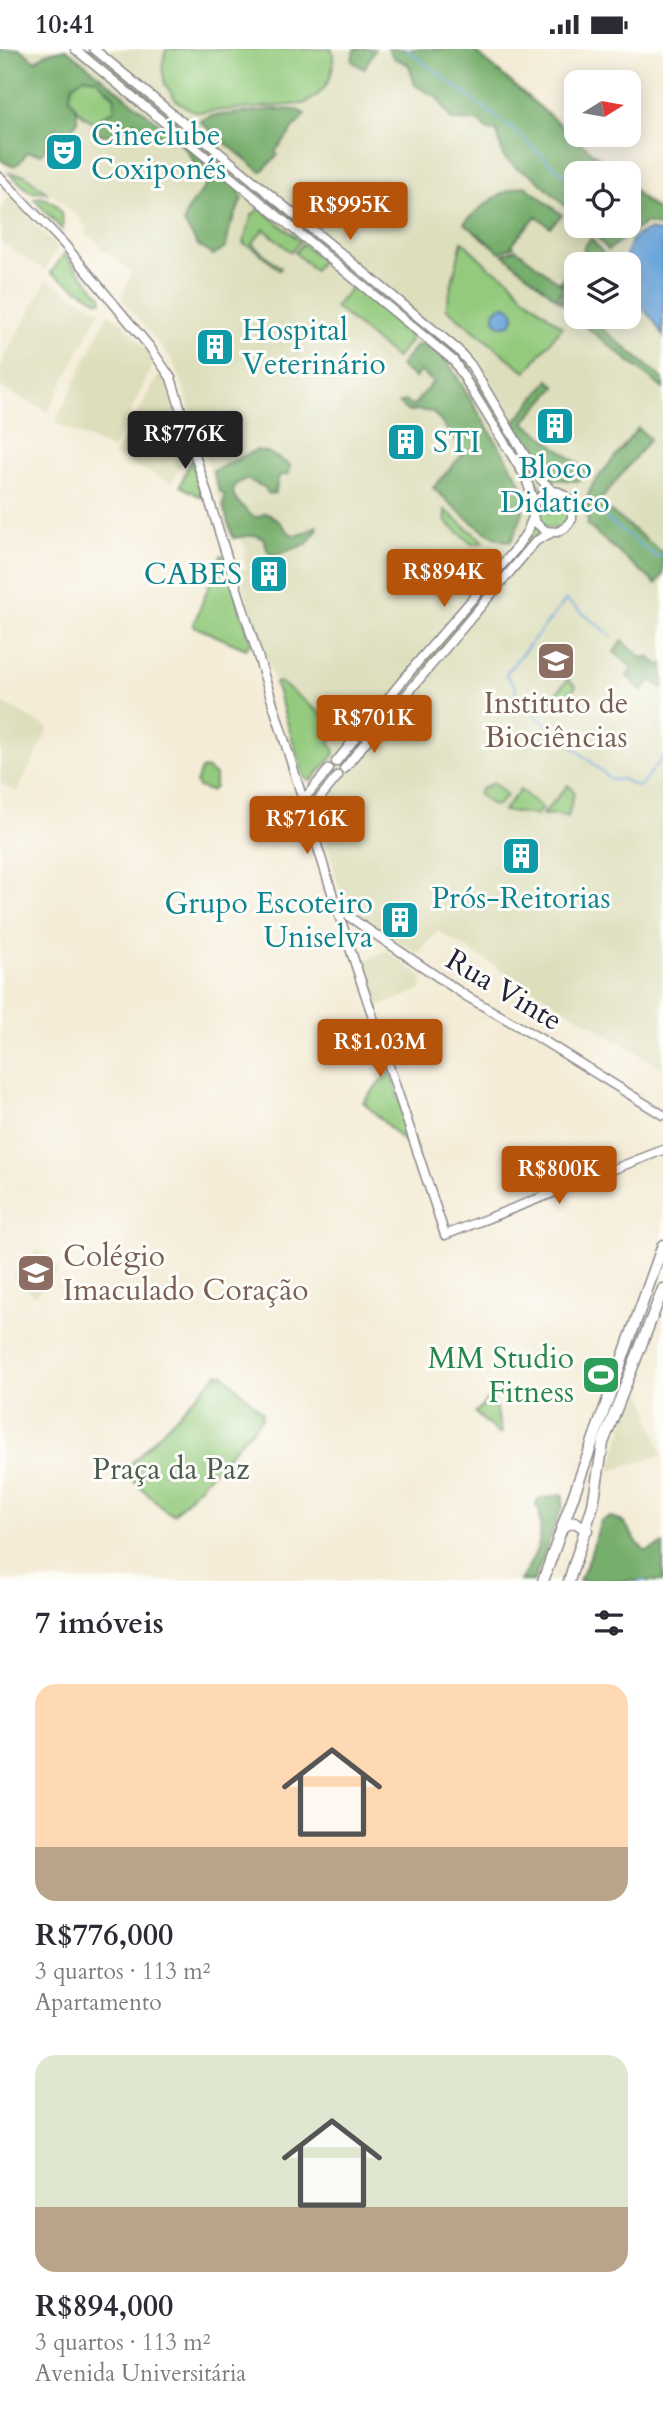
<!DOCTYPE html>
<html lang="pt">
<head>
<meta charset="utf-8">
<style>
  :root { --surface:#fff; --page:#f7f7f7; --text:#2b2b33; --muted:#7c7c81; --accent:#b45309 }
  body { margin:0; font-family:Cardo,serif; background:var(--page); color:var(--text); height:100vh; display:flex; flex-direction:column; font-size:26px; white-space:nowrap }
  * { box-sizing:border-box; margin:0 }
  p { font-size:23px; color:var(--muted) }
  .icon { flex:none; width:38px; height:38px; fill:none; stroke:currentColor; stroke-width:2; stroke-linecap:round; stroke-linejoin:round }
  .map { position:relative; height:1532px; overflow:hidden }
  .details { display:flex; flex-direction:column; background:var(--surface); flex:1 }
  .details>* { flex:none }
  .needle { width:46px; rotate:79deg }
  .buttons { position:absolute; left:564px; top:21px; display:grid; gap:14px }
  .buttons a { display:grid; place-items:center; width:77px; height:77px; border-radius:14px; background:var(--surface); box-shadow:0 4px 18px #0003; font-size:35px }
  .price { position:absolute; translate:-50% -60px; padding:0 16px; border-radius:7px; background:var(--accent); color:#fff; font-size:23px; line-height:46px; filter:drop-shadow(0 2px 4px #0008) }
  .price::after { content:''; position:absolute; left:50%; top:42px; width:21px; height:16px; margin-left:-10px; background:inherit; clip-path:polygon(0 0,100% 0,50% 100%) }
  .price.active { background:#222; color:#fff }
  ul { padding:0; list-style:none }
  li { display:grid; align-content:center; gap:14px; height:371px; padding:0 35px }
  li span { display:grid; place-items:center; height:217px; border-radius:21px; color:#555 }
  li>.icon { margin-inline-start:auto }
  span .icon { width:126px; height:126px; fill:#fffc; stroke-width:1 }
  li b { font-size:30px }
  h2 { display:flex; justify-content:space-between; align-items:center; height:84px; padding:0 35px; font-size:30px }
  .status { display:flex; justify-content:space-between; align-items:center; height:49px; padding:0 35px; background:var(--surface); direction:ltr }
  .status svg { height:19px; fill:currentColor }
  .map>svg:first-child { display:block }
  .built { fill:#dddebc; fill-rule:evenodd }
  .green { fill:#93ca7d; stroke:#5a765c; stroke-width:2 }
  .forest { fill:#76ae6c; stroke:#4c6854; stroke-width:2 }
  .water { fill:#6ca6dc; stroke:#47648c; stroke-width:2 }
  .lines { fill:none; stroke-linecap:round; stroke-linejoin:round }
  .stream { stroke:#6ca6dc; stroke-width:2 }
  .minor-casing { stroke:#8b8789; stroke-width:11 }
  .major-casing { stroke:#8b8789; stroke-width:13 }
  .minor { stroke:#fff; stroke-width:8 }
  .major { stroke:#fff; stroke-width:10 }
  .labels { text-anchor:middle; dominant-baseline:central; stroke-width:6; stroke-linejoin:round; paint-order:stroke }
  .culture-label { font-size:30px; fill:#0d838f; stroke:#fdfcf7; text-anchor:start }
  .education-label { font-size:30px; fill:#785e54; stroke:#fdfcf7 }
  .street-label { font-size:30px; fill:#22223b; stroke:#fdfcf7 }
  .leisure-label { font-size:30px; fill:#27864d; stroke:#fdfcf7; text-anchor:end }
  .park-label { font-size:30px; fill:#4a5d52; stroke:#fdfcf7 }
</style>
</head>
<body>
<div class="status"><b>10:41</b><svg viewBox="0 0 49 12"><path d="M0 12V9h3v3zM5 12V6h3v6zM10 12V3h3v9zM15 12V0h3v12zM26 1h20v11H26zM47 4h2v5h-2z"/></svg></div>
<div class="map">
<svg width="663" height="1532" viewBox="0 0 663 1532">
  <rect width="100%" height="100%" fill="#fdfcf7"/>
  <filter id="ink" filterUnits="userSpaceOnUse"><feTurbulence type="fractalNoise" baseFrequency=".0143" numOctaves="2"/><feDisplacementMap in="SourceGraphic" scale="14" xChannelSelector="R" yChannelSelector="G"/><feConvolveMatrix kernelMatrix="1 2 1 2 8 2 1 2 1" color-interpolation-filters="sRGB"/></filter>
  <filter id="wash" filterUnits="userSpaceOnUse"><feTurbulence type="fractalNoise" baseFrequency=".00686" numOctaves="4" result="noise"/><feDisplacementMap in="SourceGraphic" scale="28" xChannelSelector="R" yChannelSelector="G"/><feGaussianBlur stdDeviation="1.57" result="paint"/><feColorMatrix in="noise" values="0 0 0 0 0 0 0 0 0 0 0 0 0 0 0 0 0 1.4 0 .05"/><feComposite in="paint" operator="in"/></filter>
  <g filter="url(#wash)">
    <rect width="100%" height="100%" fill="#f4ecd7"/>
    <g class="built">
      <path d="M0,0h476l144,124h-44v53h52v-45l35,30v858l-225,-138 -20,23 -74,-50 -26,-93 25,-30 -18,-15 -14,15 -7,-4 -65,-206 8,-3 -4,-15 3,-2 -1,-4 -4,-8 -9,2 -50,-158 -9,-22 -52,-63 11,-26 -34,-26 1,-2 -15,-11 3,-5 -6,-5 1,-3 -23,-20 -34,-27 -13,-2 -12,-10zM576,215h52v53h-52z"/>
      <path d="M9,146l48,53 -12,22 -45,-28v-29z"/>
      <path d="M47,231l53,31 -52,101 -48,-25v-21z"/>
      <path d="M108,265l14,8 33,38 -42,90 -58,-27z"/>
      <path d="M162,320l26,80 -16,34 -58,-27z"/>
      <path d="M0,653l47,25 1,3 -31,62 -17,-9z"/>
      <path d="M385,901l38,27 -2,13 -46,18 -15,-44z"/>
      <path d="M37,1200l22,21 -25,26 -22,-21z"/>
      <path d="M635,1336l8,8 19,62 -52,16z"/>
    </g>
    <g class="green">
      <path d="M83,0h9l362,299 13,16 74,123 -7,4 -5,-15 -73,-120 -155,-130z"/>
      <path d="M166,0h166c5,24 -6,45 -29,55l-103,8 -9,-2 -15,-10 -11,-16 -3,-17z"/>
      <path d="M84,28l12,2 19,18 -1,13 -20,12c-12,-5 -18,-14 -25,-25l4,-12z"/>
      <path d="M9,124l16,2 22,18 -17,-1z"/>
      <path d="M40,148c16,3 26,17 22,33l-28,-31z"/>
      <path d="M260,159l40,33 -9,11 -27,-23 -12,15 29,24 -2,2 -21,-19 -15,-8 9,-28z"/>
      <path d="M462,192l28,27 18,10 15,17 39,32 -36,45 -80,-64z"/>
      <path d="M302,195l20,16 -8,10 -19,-17z"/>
      <path d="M64,205l37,42 1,5h-4l-47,-28z"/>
      <path d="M353,236l57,48 1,7 -15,18 -61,-51z"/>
      <path d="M191,410l12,39 -23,-12z"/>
      <circle cx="553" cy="462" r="17"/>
      <path d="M445,461l39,32 -12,2 -26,-22z"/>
      <path d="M533,475l9,8 -16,14 -137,165 -3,-1 -1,-2 135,-162z"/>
      <path d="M221,506l3,1 27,86 -5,7 -53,-23z"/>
      <path d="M568,630l8,7 -19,23 -8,-7z"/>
      <path d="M280,633l58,45v3l-9,12 6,9 -1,4 -23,26 -7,-4 -29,-94z"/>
      <path d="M206,719l9,7v12l-4,4 -13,-4 -2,-4 5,-14z"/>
      <path d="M493,734l14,12 -8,9 -6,2 -15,-12 3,-5z"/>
      <path d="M568,736l6,7 -6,25 -12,-3 -14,1z"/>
      <path d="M520,741l22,18 -6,7 -33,-4z"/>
      <path d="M390,1022l28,84 -55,-53z"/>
      <path d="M217,1325h6l39,38v6l-88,96 -7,-2 -41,-38 1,-6z"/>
      <path d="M492,1346l10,37 -2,3 -25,-22z"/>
    </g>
    <g class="forest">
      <path d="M0,0h20l15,12 13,-8 18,-4 172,138 4,12 -12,28 -4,20 -13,8 -15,-10 -14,-22 3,-12 20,-27c-2,-9 -9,-12 -12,-19 -6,-11 -8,-16 -18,-24l-7,1 -12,-6 -13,-1 -11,-13 -16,14 -18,-2 -8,-6 2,-6 20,-12 1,-13 -19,-18 -12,-2 -11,8 -4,12 8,13v12l-7,8 -12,-2 -10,6v8l-6,12 -15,-2c-8,14 -14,18 -27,7z"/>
      <path d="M354,0h21l-11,20 -12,-8z"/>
      <path d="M388,0h84l144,124h-40v43l-44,-41 -16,-7 -13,-12 -6,-25 -9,-1 -11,-9 -25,-1 -14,-22 -23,-13 -6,-20 -15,-7z"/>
      <path d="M278,60l19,1 8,4 -30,38 3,3 -17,17 -62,-51 12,-5z"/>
      <path d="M628,134l12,14 23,18v12l-18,-4 -37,27 -21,-24h41z"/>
      <path d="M525,137l37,29 -12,12 -14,-11 -24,28 2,2 -14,6 -36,-29c19,-18 35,-32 61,-37z"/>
      <path d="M591,189l14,18 2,8h-31v49l-17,-12 7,-14 -6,-6 22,-25 3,2 2,-5 -4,-5z"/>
      <path d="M516,200l47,37 -6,13 -54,-45z"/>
      <path d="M582,268h6l75,62v10l-84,-68z"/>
      <path d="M427,295l22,20 71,117c8,24 2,38 -9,60 -21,3 -61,-39 -78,-53l30,-34 -5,-11 -25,-31 -16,-2 -9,2 -9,-8 6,-3 8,5 20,-24 -13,-11 -5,7 -15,-12 16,-20z"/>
      <path d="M549,331l7,7 -32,35 65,50 -11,9 -30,-2 -6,-7 -28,-49z"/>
      <path d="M638,379l12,11 -51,63 64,51v22l-7,9 -68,-58 -2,-26 7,-16z"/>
      <path d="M256,401l11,2 23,13 -1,9 -10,2 -4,17 -6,1 -5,-7 -18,-8 -10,5 -3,8 2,7 17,17 6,1 7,-4c26,8 18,37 51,13l2,3 -11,15 -33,12 -6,-4 -4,-13 -8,-4 -23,3 -10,-32 2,-10 -6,-6 -6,-19z"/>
      <path d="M622,592l22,18 3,-3 14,10 2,-2v25l-12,-9 -9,11 -15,-15 5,-8 -18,-16z"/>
      <path d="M563,1445l-1,13 -28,74h-14c7,-12 17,-27 20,-42 2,-10 -2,-18 0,-28l-4,-5 1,-6z"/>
      <path d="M610,1468c23,4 19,24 36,34l17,-7v37h-84l10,-22 12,-39z"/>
    </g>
    <g class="water">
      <path d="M650,181l13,3v103l-10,-17 -17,-17 -5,-10 -3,-1v-27h-3c1,-17 7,-31 25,-34z"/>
      <circle cx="504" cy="267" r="10"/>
    </g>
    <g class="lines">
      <g class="stream">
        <path d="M406,0l111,84 59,53"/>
        <path d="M620,177l14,12"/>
        <path d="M594,460l60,46 4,2 5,-3"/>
        <path d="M612,587l-46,-36 -59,72 -1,3 10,13 -1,10 97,82 10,-1 17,8 24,-30"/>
        <path d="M639,1532h6"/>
      </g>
    </g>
  </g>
  <g filter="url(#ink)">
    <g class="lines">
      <defs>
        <g id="minor">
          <path d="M75,0l379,312 72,117 8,25 -1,14 3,6 10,8 11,1 8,-4 7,-9v-14l-3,-6 -10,-7 -7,-1 -8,2 -10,10"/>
          <path d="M94,0l364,301 13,15 65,109 16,17"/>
          <path d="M0,128l64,67 85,102 22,32 168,537 106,320 218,-85"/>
          <path d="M377,663l40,-49 97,-112 13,-19 6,-15"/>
          <path d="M384,672l152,-180 15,-8"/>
          <path d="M336,713l37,-46"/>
          <path d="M344,720l37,-46"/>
          <path d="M304,750l25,-30"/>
          <path d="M308,763l30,-36"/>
          <path d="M339,858l12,11 115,78 73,42 124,77"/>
        </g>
        <g id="major">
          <path d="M564,1477l11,-4 12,8"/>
          <path d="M543,1532l120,-336"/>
          <path d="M569,1532l24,-76 10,-62 60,-154"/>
        </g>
      </defs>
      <use href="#minor" class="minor-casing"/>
      <use href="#major" class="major-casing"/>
      <use href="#minor" class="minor"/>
      <use href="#major" class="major"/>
    </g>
  </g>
  <defs>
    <symbol id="theatre-square" viewBox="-11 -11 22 22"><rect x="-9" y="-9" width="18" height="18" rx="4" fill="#0f9aa8" stroke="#fdfcf7"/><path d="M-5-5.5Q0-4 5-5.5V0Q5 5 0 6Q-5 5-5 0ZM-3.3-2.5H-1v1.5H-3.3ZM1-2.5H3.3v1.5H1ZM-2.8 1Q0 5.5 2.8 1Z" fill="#fff"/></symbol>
    <symbol id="building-square" viewBox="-11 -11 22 22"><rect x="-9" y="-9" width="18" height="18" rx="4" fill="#0f9aa8" stroke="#fdfcf7"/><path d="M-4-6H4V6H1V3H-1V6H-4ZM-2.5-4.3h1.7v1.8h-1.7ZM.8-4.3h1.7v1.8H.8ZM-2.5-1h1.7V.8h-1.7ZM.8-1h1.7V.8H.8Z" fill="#fff"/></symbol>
    <symbol id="university-square" viewBox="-11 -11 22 22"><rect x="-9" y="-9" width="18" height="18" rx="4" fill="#8d6e63" stroke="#fdfcf7"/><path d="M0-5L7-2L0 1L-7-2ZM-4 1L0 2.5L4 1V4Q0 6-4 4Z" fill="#fff"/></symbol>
    <symbol id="school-square" viewBox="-11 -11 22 22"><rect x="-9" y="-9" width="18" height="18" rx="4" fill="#8d6e63" stroke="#fdfcf7"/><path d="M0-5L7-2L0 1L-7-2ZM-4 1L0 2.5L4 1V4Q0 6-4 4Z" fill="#fff"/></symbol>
    <symbol id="stadium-square" viewBox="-11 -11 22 22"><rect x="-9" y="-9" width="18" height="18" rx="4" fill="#2e9e5b" stroke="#fdfcf7"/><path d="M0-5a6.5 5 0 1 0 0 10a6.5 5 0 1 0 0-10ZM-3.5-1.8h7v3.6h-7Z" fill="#fff"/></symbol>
  </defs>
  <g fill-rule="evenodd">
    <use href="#theatre-square" x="42" y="81" width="44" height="44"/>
    <use href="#building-square" x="193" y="276" width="44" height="44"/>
    <use href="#building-square" x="533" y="355" width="44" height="44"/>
    <use href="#building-square" x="384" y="371" width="44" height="44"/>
    <use href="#building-square" x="247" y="503" width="44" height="44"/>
    <use href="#university-square" x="534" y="590" width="44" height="44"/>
    <use href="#building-square" x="499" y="785" width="44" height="44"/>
    <use href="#building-square" x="378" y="849" width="44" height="44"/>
    <use href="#school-square" x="14" y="1202" width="44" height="44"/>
    <use href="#stadium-square" x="579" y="1304" width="44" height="44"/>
  </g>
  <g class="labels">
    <g class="culture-label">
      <text x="91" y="86">Cineclube<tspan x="91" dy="34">Coxiponés</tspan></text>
      <text x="242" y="281">Hospital<tspan x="242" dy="34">Veterinário</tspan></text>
      <text x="433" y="393">STI</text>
      <text x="555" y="419" text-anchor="middle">Bloco<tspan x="555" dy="34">Didatico</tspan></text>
      <text x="242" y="525" text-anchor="end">CABES</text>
      <text x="521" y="849" text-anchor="middle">Prós-Reitorias</text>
      <text x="373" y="854" text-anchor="end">Grupo Escoteiro<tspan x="373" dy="34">Uniselva</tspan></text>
    </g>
    <g class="education-label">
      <text x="556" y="654">Instituto de<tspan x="556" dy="34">Biociências</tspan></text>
      <text x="63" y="1207" text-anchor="start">Colégio<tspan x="63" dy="34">Imaculado Coração</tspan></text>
    </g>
    <g class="street-label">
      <text transform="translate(504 941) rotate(31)">Rua Vinte</text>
    </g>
    <g class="leisure-label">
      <text x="574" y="1309">MM Studio<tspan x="574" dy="34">Fitness</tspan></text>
    </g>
    <g class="park-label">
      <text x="171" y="1420">Praça da Paz</text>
    </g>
  </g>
</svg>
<div class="buttons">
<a><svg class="needle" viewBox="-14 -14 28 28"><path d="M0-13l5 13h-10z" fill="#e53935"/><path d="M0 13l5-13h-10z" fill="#7c7c81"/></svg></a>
<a><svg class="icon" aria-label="locate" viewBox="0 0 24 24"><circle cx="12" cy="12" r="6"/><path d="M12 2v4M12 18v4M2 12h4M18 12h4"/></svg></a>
<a><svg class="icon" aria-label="layers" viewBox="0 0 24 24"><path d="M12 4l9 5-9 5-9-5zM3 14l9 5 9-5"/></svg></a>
</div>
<b class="price" style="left:350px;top:193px">R$995K</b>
<b class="price active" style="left:185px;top:422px">R$776K</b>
<b class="price" style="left:444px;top:560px">R$894K</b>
<b class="price" style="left:374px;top:706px">R$701K</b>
<b class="price" style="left:307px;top:807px">R$716K</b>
<b class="price" style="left:380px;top:1030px">R$1.03M</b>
<b class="price" style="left:559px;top:1157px">R$800K</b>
</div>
<section class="details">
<h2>7 imóveis<svg class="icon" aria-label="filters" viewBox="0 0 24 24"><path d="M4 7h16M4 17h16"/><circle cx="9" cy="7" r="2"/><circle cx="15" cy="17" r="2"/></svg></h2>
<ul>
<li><span style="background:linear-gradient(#ffd9b3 75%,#b9a48a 0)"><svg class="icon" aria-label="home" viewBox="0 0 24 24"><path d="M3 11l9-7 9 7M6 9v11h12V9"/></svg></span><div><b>R$776,000</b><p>3 quartos · 113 m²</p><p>Apartamento</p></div></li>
<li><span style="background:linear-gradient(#dfe7d0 70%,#b9a48a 0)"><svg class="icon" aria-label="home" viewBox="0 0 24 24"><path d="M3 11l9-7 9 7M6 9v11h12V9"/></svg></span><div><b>R$894,000</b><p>3 quartos · 113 m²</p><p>Avenida Universitária</p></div></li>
</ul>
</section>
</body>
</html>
